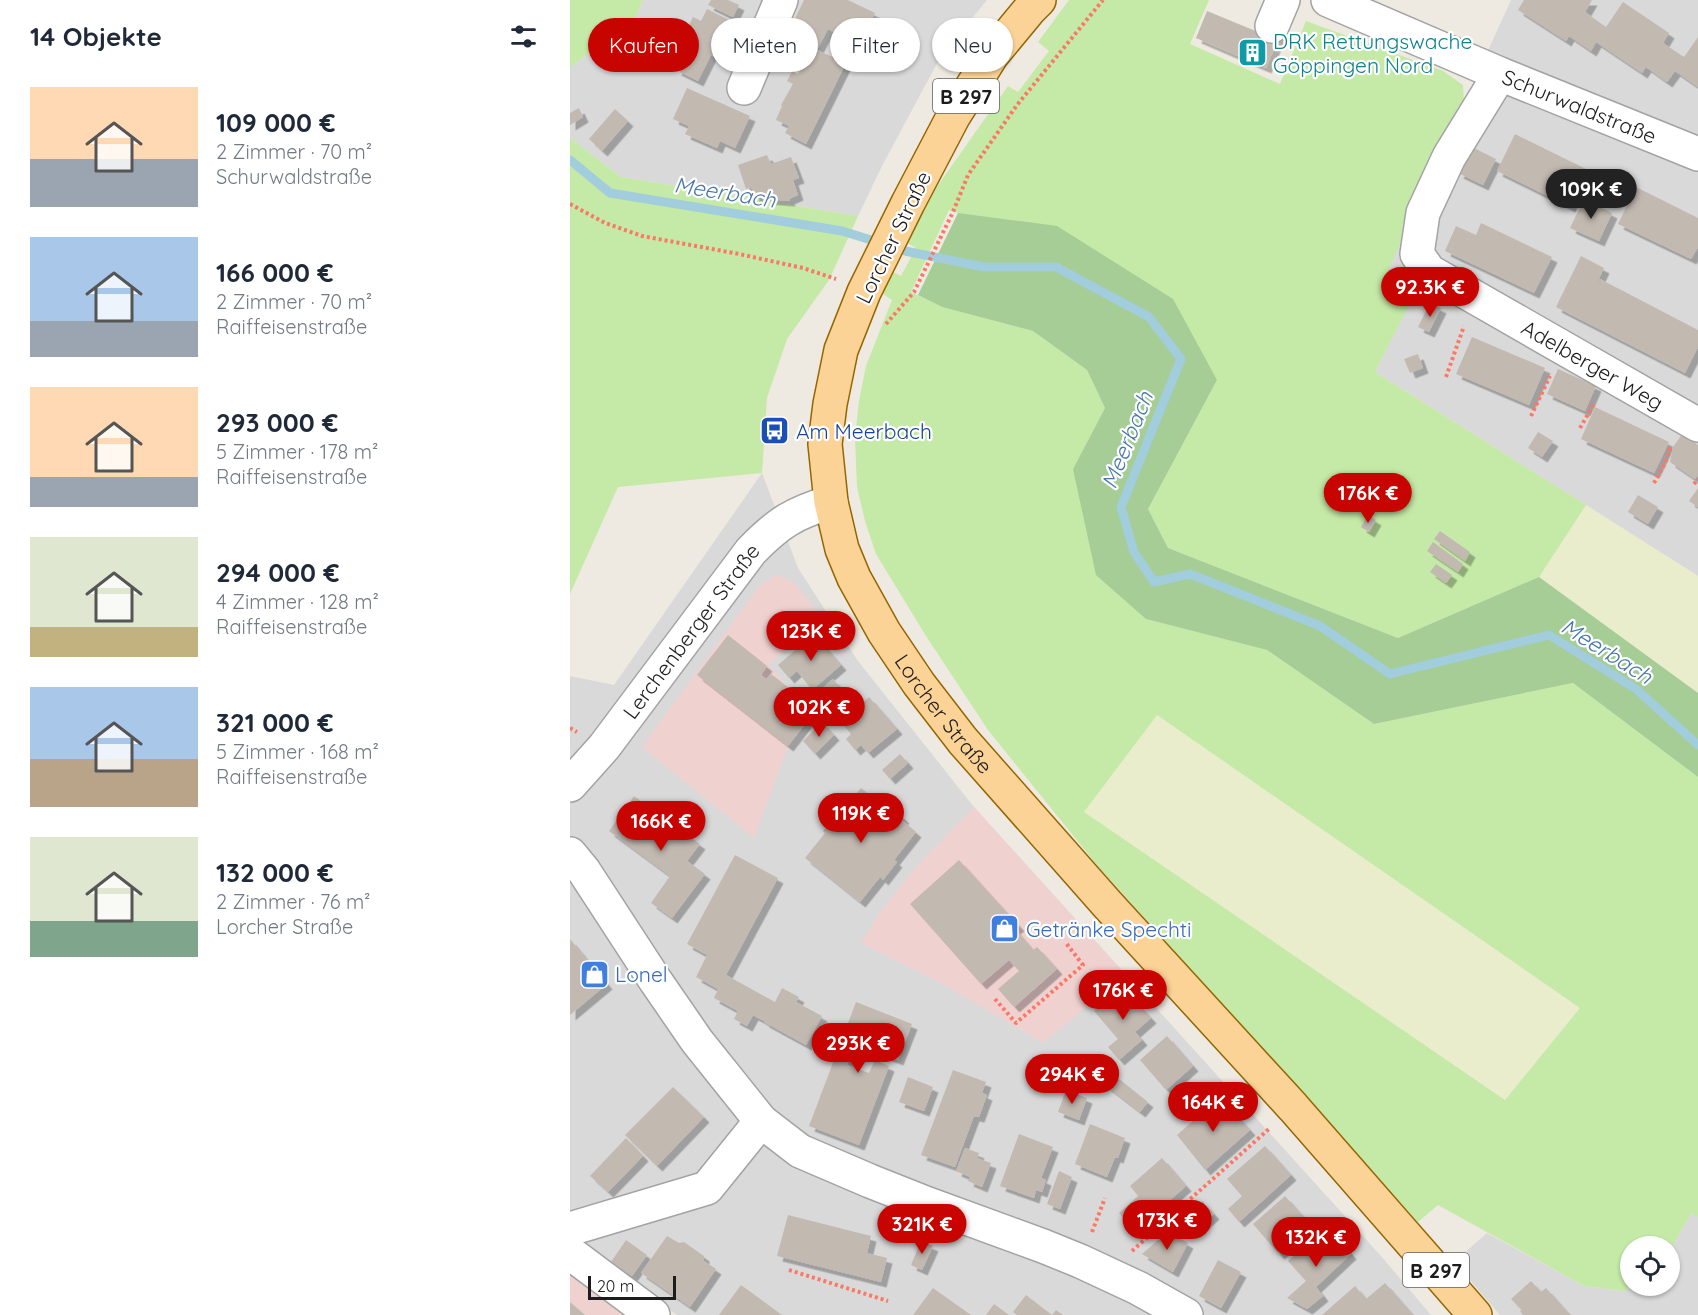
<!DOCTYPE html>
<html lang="de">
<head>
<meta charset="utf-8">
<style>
  :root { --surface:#fff; --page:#f2f2f3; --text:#1f2937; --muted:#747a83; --accent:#c80400 }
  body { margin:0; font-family:Quicksand,sans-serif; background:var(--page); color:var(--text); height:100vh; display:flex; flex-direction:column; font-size:22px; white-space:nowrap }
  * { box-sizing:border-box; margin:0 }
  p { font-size:20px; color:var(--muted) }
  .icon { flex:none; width:33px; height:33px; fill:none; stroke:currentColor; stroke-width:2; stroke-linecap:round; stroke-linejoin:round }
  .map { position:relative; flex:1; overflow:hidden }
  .drawer { display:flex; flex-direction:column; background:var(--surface); width:570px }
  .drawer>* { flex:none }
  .guide { position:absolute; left:18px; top:18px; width:570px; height:54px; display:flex; gap:12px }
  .fabs { position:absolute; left:1050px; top:1236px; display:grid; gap:12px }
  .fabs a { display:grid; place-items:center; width:60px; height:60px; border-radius:50%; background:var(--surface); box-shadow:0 2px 4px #0004; font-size:30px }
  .scale { position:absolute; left:18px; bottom:15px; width:88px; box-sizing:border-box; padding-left:6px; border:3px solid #1c1c1c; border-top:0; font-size:16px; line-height:21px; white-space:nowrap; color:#1c1c1c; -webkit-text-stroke:4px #fff; paint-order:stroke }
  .price { position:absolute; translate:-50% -51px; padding:0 14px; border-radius:21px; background:var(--accent); color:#fff; font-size:20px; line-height:39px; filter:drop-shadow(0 2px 3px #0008) }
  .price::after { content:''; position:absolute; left:50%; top:36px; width:18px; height:14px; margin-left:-9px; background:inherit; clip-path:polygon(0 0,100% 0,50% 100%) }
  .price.current { background:#222; color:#fff }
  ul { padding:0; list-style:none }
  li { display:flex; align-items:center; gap:18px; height:150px; padding:0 30px }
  li span { display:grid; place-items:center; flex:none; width:168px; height:120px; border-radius:0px; color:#555 }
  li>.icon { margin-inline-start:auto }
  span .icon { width:72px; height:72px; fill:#fffc; stroke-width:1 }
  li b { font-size:26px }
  h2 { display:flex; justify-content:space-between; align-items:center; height:72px; padding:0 30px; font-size:26px }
  .pill { padding:0 21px; border-radius:27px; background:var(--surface); box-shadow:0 2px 4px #0004; font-size:21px; line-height:54px }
  .pill.current { background:var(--accent); color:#fff }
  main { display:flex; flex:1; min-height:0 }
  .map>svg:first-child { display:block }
  .residential { fill:#dad9d9 }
  .commercial { fill:#efd2d0 }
  .farmland { fill:#eaedcc }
  .grass { fill:#c5e9a6; fill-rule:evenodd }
  .forest { fill:#a5cd95 }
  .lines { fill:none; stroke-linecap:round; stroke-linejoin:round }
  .stream { stroke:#a1cddc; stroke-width:9 }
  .building { fill:#c2b9b1; filter:url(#shadow) }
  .minor-casing { stroke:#a3a3a3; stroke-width:36 }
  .major-casing { stroke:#946600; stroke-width:36 }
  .path { stroke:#fb7865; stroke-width:4; stroke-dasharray:3 3; stroke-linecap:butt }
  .minor { stroke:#fff; stroke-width:33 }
  .major { stroke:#fcd397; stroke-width:33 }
  .labels { text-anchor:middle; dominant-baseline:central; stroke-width:4.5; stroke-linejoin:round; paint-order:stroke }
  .shield { fill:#fff; stroke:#606060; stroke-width:1.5 }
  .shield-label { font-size:20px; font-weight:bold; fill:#1c1c1c }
  .culture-label { font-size:21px; fill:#0d838f; stroke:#fff; text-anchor:start }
  .street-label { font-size:21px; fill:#1c1c1c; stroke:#fff }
  .transit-label { font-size:21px; fill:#164399; stroke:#fff; text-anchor:start }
  .shop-label { font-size:21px; fill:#366cbe; stroke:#fff; text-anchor:start }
  .water-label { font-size:22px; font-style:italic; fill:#4878ab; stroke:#fff }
</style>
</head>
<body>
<main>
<section class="drawer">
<h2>14 Objekte<svg class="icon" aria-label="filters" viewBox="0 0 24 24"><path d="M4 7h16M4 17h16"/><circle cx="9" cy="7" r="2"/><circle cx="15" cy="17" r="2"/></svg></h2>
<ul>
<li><span style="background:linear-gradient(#ffd9b3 60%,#9aa5b1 0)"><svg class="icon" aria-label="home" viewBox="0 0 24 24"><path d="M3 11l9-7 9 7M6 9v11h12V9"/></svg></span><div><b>109 000 €</b><p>2 Zimmer · 70 m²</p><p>Schurwaldstraße</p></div></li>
<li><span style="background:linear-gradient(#a9c7e8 70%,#9aa5b1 0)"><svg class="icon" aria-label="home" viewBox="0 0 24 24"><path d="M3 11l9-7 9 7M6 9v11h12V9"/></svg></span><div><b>166 000 €</b><p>2 Zimmer · 70 m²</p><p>Raiffeisenstraße</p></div></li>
<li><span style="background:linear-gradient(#ffd9b3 75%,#9aa5b1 0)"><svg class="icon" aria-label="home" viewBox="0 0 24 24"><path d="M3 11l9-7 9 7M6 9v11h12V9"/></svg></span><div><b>293 000 €</b><p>5 Zimmer · 178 m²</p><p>Raiffeisenstraße</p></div></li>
<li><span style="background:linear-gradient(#dfe7d0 75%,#c2b280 0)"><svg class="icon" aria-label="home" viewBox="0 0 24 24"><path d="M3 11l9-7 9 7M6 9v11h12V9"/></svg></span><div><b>294 000 €</b><p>4 Zimmer · 128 m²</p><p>Raiffeisenstraße</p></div></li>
<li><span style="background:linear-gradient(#a9c7e8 60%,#b9a48a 0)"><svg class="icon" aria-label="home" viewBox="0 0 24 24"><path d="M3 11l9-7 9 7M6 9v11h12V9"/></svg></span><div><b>321 000 €</b><p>5 Zimmer · 168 m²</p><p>Raiffeisenstraße</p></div></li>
<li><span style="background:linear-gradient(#dfe7d0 70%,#7fa58c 0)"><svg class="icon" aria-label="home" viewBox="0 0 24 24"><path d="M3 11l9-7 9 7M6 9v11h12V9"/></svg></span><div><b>132 000 €</b><p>2 Zimmer · 76 m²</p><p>Lorcher Straße</p></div></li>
</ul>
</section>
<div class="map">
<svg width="1128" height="1315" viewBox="0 0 1128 1315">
  <defs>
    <filter id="shadow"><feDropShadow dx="5.5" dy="5.5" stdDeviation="0" flood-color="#0004"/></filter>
  </defs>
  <rect width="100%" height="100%" fill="#eeeae1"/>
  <g class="residential">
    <path d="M73,0h344l-46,56 -59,110 -24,50 -237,-39 -51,-39v-71l64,-46z"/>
    <path d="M941,0h187v576l-323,-204 32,-65 -27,-20z"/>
    <path d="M192,473l36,95 60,93 116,146 407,449 50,59h-754l-95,-68 -12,-6v-565l44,9z"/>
    <path d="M1121,1214l7,3v98h-198l-46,-53 33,-29 97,53 39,5 12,-5h35v-36z"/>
  </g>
  <g class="commercial">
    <path d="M206,575l17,6 27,35 -52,50 25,25 -4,6 23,18 -24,31 -34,92 -112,-91 118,-162z"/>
    <path d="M404,807l151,167 -82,69 -102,-60 -80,-40 19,-31 35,-44z"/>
    <path d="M0,1263l69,52h-69z"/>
  </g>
  <g class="farmland">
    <path d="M1016,505l112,71v117l-159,-116z"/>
    <path d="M586,714l424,294 -75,92 -422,-288z"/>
  </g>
  <g class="grass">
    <path d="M0,0h73l-9,21 -64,46z"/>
    <path d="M499,0h140l-19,44 90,40 26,-63 137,50 20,14 1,17 -83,184 27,21 -33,65 211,133 -47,72 -141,61 -230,-90 -20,-39 69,-129 -259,-167 -9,-3 -38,82 31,15 91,24 54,39 18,38 -32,61 73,150 121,31 107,74 199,-41 125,94v440l-7,-3 -21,36v-4h-40v40h5l-12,5 -39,-5 -146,-81 -20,17 -321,-357 -109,-135 -62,-94 -50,-82 -11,-33 -8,-34 -2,-50 4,-36 7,-35 26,-66 -9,-6 8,-23 10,5 15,-28 -10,-6 23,-44 79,-112 10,6 31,-41 -11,-9zM587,715l423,293 -75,92 -421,-288z"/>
    <path d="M0,138l51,39 237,39 -29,64 -42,59 -20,59 -5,75 -144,14 -48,107z"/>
  </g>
  <path class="forest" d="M388,213l99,13 116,73 44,81 -69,129 20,39 230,90 141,-61 159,116v84l-125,-94 -199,41 -107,-74 -121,-31 -50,-44 -23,-106 32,-61 -18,-38 -54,-39 -91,-24 -24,-12z"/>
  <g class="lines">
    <g class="stream">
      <path d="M0,160l40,33 232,38 39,12"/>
      <path d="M324,247l11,4 79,16h72l93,50 32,42 -60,148 13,45 20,30 36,-8 63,25 67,27 70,48 159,-39 87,54 62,56"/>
    </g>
  </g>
  <g class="building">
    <path d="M141,0h17l11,5 -6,12 -25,-12z"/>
    <path d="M234,0h44l27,13 -16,32 -31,-16 -11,21 29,13 -40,81 -21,-11 4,-7 -13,-6 6,-14 -1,-1 12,-21 -6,-3 5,-10 6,3 13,-25 -25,-12z"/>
    <path d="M954,0h68l-7,12 21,15 17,-25 46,31 -6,10 21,14 14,-20v50l-23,-16 -8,11 -21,-15 -4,6 -46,-31 -5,9 -22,-15 -3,5 -48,-31z"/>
    <path d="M137,9l34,17 -17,36 -13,-7 -13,26 -22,-11 12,-26 -7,-3 12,-24 8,4z"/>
    <path d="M637,11l51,21 24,-2 -16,38 -70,-30z"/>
    <path d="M117,88l63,28 -15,32 -15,-7 -3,7 -32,-14 4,-8 -16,-7z"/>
    <path d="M9,108l4,9 -13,8v-12z"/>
    <path d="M45,109l13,12 -26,30 -13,-12z"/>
    <path d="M945,134l73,36 -18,37 -73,-36z"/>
    <path d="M902,147l24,12 -13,26 -25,-12z"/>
    <path d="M197,155l4,9 20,-7 8,21 -6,2 5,15 -9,4 1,2 -24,-2 -1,-5 -10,4 -4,-11 -5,2 -8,-24z"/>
    <path d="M1066,187l62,31v29l-7,12 -73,-35z"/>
    <path d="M1014,199l28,14 -13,28 -29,-13z"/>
    <path d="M911,223l71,34 -18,36 -89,-42 11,-25 20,9z"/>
    <path d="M1011,256l23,12 -11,23 7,-12 98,51v17l-13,26 -129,-66z"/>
    <path d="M860,303l11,5 -12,24 -11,-5z"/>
    <path d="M902,337l73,31 -16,37 -73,-31z"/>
    <path d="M848,354l5,14 -13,5 -6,-14z"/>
    <path d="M988,369l38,17 -11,25 -38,-17z"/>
    <path d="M1025,407l74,35 -15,31 -73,-34z"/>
    <path d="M968,432l15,9 -11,16 -14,-9z"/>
    <path d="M1113,433l15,12v30l-3,4 -25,-17 3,-15z"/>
    <path d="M1128,488v19l-9,-6z"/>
    <path d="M1068,495l20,12 -10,17 -20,-12z"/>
    <path d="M798,515l8,5 -7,12 -8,-5z"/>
    <path d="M870,531l30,21 -5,9 -31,-22z"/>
    <path d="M863,542l30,22 -5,8 -31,-21z"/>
    <path d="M866,564l16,11 -6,8 -16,-11z"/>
    <path d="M244,634l27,31 -29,25 -15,-19 -8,7 -11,-13z"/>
    <path d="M158,635l39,31 -6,9 5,4 5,-5 22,17 -4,5 23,19 -24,31 -91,-71z"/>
    <path d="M263,679l15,17 -24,21 -15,-17z"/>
    <path d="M299,697l28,32 -29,24 -7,-8 -6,5 -9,-11 5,-5 -10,-12z"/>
    <path d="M252,722l12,13 -19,19 -12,-13z"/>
    <path d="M330,754l8,9 -18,16 -8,-9z"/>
    <path d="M291,788l15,12 2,-3 26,21 -2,2 14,12 -22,28 3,2 -14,18 -3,-3 -20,25 -55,-44 20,-25 -2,-2 15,-18 2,1z"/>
    <path d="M64,796l66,48 -13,17 18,13 -33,44 -21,-15 19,-27 -61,-45z"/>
    <path d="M165,855l43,23 -52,97 49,27 7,-14 17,9 -3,5 26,14 -16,29 -42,-23v-1l-11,-6 -6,11 -13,-7 4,-8 -24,-13 4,-9 -22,-12 11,-22 -20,-11z"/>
    <path d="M389,860l60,66 -4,3 18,21 4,-3 20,22 -43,38 -16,-18 21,-18 -10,-11 -28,24 -71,-80z"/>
    <path d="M0,939l37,45 -37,31z"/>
    <path d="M552,986l29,32 -16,14 7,8 -23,20 -11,-13 10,-8 -24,-28z"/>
    <path d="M286,1002l56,22 -14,36 -43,-16 -8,21 22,8 6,-13 14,6 -30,79 -50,-19z"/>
    <path d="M597,1036l26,30 -27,24 -26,-30z"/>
    <path d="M383,1070l33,12 -4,11 5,2 -8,22 -5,-1 -19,51 -34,-12z"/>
    <path d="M544,1075l34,27 -8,10 -35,-27z"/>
    <path d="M338,1077l25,10 -9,24 -25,-9z"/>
    <path d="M103,1087l31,30 -47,49 -32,-31z"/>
    <path d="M496,1090l21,8 -8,22 -21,-8z"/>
    <path d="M650,1097l30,33 -45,40 -28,-35z"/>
    <path d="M520,1124l35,14 -7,20 -3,-1 -8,20 -32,-13z"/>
    <path d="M449,1134l34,13 -12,31 5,2 -4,12 -6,-2 -2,8 -34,-12z"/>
    <path d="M56,1138l17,18 -35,36 -18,-16z"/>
    <path d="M695,1146l26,29 -52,47 -11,-13 14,-13 -15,-17z"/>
    <path d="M395,1148l14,5 -2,5 14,5 -9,24 -14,-6 2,-4 -14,-6z"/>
    <path d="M592,1158l24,28 -51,45 -16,-18 19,-17 -8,-10z"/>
    <path d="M489,1171l13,6 -12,32 -13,-5z"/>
    <path d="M715,1196l26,29 -32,29 -26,-30z"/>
    <path d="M632,1201l12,13 -12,11 -12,-13z"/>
    <path d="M218,1215l83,21 -4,17 20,5 -6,24 -104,-26z"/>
    <path d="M597,1232l21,11 -15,29 -31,-18z"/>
    <path d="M749,1234l11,13 9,-8 12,15 -35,33 7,9 -16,13 -20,-11 19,-17 -18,-20z"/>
    <path d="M97,1236l12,7 5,-1 20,14v5l12,8 -26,38 -49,-34z"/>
    <path d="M56,1240l21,15 -15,21 -21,-14z"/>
    <path d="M351,1241l12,5 -11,24 -11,-5z"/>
    <path d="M648,1260l23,12 -20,36 -22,-12z"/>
    <path d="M961,1281l10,11 5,-4 24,27h-47l-3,-4 2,-1 -11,-11z"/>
    <path d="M815,1283l28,32h-91l33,-29 11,13z"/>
    <path d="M171,1285l41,30h-63z"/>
    <path d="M363,1288l38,27h-58z"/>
    <path d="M456,1295l26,20 4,-5 7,5h-46l-4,-3z"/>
    <path d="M0,1302l15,13h-15z"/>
    <path d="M424,1304l15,11h-23z"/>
  </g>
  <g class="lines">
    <defs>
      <g id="minor">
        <path id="s1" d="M758,0l172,74 198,80"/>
        <path d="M702,26l11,-26"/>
        <path id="s2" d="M930,74l-51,83 -26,56 -6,41 12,17 269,154"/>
        <path d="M174,88l37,-88"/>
        <path id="s3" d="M0,785l34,-38 147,-196c27,-28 43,-38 80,-49"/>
        <path d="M0,854l14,17 71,109 42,61 64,80 39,30 70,30 58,23 115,42 37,15 58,27 48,27"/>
        <path d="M0,1229l137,-41 54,-67"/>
        <path d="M0,1253l83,62"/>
      </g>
      <g id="major">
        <path id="s4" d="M469,0l-9,9 -38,46 -39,62 -45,86 -44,89 -23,58 -11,54 -5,40 6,58 11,47 12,29 30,54 35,52 44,57 145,164 185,202 182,208"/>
      </g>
    </defs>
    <use href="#minor" class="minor-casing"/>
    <use href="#major" class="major-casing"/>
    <g class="path">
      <path d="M0,204l35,19 37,13 97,18 64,14 33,11"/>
      <path d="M316,324l28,-32 39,-80 15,-37 49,-70 86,-105"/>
      <path d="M876,377l18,-51"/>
      <path d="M961,416l19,-40"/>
      <path d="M1010,428l15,-26"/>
      <path d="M1084,483l11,-20 6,-18"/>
      <path d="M1124,484l4,-5"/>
      <path d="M0,728l7,4"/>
      <path d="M425,999l21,24 67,-58 -17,-22"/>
      <path d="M522,1232l13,-34"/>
      <path d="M562,1251l138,-123"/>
      <path d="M219,1270l99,31"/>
    </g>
    <use href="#minor" class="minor"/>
    <use href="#major" class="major"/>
  </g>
  <defs>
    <symbol id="building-square" viewBox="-11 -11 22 22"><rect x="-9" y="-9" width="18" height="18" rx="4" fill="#0f9aa8" stroke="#fff"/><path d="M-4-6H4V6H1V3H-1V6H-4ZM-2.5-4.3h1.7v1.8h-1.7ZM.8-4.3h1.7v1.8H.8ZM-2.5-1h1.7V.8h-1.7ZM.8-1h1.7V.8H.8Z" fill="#fff"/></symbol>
    <symbol id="bus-square" viewBox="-11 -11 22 22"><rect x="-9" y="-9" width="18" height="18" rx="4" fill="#1a4fb4" stroke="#fff"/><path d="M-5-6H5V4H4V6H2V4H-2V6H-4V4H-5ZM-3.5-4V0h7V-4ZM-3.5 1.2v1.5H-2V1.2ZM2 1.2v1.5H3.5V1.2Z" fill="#fff"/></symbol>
    <symbol id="shop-square" viewBox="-11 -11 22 22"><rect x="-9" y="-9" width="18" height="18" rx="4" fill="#3f7fe0" stroke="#fff"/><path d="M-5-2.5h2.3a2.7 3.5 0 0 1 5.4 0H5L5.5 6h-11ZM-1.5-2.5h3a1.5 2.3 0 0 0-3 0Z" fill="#fff"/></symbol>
  </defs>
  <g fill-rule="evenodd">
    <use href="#building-square" x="666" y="36" width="33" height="33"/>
    <use href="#bus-square" x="188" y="414" width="33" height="33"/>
    <use href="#shop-square" x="418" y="912" width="33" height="33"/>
    <use href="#shop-square" x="8" y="958" width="33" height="33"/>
  </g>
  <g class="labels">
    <g class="shield">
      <rect x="363" y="79" width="66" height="34" rx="4.5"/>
      <rect x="833" y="1253" width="66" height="34" rx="4.5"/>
    </g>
    <g class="shield-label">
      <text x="396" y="96">B 297</text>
      <text x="866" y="1270">B 297</text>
    </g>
    <g class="culture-label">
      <text x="703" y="41">DRK Rettungswache<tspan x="703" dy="24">Göppingen Nord</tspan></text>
    </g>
    <g class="street-label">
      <text stroke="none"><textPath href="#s1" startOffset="273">Schurwaldstraße</textPath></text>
      <text transform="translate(323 237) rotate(-64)">Lorcher Straße</text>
      <text stroke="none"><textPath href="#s2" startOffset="410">Adelberger Weg</textPath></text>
      <text stroke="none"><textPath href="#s3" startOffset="196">Lerchenberger Straße</textPath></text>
      <text stroke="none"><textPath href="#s4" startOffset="801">Lorcher Straße</textPath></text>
    </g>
    <g class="transit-label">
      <text x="226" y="431">Am Meerbach</text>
    </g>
    <g class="shop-label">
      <text x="456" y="929">Getränke Spechti</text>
      <text x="45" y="974">Lonel</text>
    </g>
    <g class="water-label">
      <text transform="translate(155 192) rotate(9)">Meerbach</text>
      <text transform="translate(557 440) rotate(-68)">Meerbach</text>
      <text transform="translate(1037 651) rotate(32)">Meerbach</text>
    </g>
  </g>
</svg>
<div class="fabs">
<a><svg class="icon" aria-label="locate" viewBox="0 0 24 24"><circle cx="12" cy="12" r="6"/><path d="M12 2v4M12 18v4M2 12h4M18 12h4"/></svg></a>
</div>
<div class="scale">20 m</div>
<b class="price current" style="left:1021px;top:220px">109K €</b>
<b class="price" style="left:860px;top:318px">92.3K €</b>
<b class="price" style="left:798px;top:524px">176K €</b>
<b class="price" style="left:241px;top:662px">123K €</b>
<b class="price" style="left:249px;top:738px">102K €</b>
<b class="price" style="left:291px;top:844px">119K €</b>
<b class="price" style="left:91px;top:852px">166K €</b>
<b class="price" style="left:553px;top:1021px">176K €</b>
<b class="price" style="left:288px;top:1074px">293K €</b>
<b class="price" style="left:502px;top:1105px">294K €</b>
<b class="price" style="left:643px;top:1133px">164K €</b>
<b class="price" style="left:597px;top:1251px">173K €</b>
<b class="price" style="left:352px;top:1255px">321K €</b>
<b class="price" style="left:746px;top:1268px">132K €</b>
<div class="guide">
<a class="pill current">Kaufen</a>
<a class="pill">Mieten</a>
<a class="pill">Filter</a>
<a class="pill">Neu</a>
</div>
</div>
</main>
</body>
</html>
